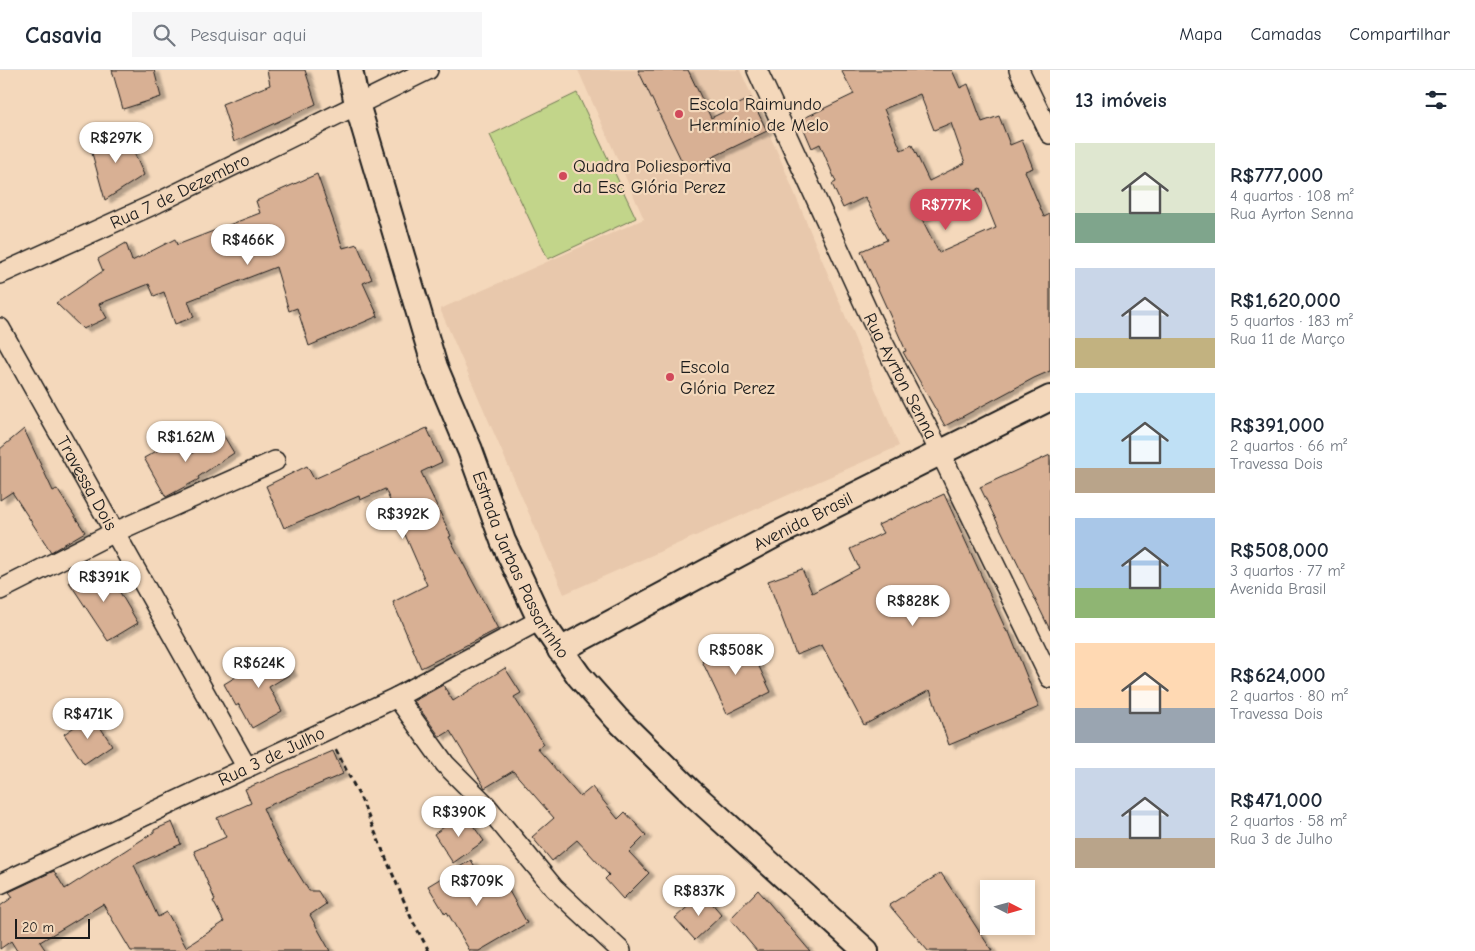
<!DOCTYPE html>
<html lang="pt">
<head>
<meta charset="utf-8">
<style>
  :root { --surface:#fff; --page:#f6f6f7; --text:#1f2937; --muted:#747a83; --line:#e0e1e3; --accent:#d1495b }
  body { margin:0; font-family:"Comic Neue",sans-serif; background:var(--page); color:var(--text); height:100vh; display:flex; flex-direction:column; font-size:19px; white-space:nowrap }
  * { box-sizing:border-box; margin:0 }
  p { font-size:16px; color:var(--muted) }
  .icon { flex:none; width:28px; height:28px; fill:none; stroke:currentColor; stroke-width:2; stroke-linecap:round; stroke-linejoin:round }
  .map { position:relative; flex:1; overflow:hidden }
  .drawer { display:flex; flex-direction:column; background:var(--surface); width:425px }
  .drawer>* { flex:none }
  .needle { width:32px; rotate:96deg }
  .tools { position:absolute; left:980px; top:810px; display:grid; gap:10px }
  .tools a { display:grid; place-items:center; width:55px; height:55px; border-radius:0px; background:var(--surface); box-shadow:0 2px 8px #0003; font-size:25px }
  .scale { position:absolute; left:15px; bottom:12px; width:75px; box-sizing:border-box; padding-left:5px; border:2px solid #1c1c1c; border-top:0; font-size:14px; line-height:18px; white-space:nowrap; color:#1c1c1c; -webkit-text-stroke:4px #f4d8bb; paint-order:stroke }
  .price { position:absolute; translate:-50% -42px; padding:0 11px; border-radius:18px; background:#fff; color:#222; font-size:16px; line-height:32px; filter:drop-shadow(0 1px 2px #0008) }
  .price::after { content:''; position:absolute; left:50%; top:30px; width:15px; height:11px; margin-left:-8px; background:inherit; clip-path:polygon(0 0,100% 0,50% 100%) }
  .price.active { background:var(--accent); color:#fff }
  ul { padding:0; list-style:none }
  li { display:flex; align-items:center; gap:15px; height:125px; padding:0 25px }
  li span { display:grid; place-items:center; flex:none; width:140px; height:100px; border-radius:0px; color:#555 }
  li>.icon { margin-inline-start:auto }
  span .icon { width:60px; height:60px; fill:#fffc; stroke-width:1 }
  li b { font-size:21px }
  h2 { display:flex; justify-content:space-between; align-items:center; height:60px; padding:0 25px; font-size:21px }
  header { display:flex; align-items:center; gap:30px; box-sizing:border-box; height:70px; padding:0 25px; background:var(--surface); border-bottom:1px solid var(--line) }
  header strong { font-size:24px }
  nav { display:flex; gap:28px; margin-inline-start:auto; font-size:18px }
  .search { width:350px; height:45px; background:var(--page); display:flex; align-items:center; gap:12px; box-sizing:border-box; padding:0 18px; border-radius:0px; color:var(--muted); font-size:19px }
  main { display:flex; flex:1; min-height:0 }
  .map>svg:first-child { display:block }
  .built { fill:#e8c8ac }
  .green { fill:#c2d58a; stroke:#6f7853 }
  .building { fill:#d8b094; stroke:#1c1c1c; fill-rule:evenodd; filter:url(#shadow) }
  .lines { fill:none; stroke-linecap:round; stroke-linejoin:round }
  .minor-casing { stroke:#1c1c1c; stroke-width:22 }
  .tertiary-casing { stroke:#1c1c1c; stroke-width:28 }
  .path { stroke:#1c1c1c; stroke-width:3; stroke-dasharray:5 4; stroke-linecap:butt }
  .minor { stroke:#f4d8bb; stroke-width:19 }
  .tertiary { stroke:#f4d8bb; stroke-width:24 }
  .poi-dot { fill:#d1495b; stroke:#f4d8bb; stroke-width:2 }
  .labels { text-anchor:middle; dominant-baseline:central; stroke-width:4.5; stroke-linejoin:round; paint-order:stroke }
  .poi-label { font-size:18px; fill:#1c1c1c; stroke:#f4d8bb; text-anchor:start }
  .street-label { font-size:18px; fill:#1c1c1c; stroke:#f4d8bb }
</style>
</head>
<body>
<header>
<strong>Casavia</strong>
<div class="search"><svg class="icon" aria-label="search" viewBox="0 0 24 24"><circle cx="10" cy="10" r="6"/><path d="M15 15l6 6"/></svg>Pesquisar aqui</div>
<nav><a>Mapa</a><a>Camadas</a><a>Compartilhar</a></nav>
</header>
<main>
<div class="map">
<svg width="1050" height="881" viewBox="0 0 1050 881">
  <defs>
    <filter id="shadow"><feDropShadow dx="5.5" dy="3" stdDeviation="1" flood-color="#0004"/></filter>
  </defs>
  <rect width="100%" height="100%" fill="#f4d8bb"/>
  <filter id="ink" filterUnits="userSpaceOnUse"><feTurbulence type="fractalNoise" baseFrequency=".02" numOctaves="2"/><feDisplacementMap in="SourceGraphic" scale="10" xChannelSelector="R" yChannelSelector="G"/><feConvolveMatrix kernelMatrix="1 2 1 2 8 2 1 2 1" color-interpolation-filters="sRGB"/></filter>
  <g filter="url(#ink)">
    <path class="built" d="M578,0h162l40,88 119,288 -335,148 -124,-285 204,-90z"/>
    <path class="green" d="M577,23l59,125 -88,41 -58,-124z"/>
    <g class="building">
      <path d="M112,0h42l7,27 -38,12z"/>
      <path d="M267,0h38l11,34 -82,38 -12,-38 48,-19z"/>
      <path d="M638,0h50l23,48 40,-20 16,33 -81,39z"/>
      <path d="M841,0h111l8,18 8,-4 14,38 17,-6 11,29 12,-5 11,28 -8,3 19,46 6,-3v157l-16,7 -89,48 -42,-74 3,-1 -45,-100 26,-11 -22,-43 -22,11 -11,-24 4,-2 -16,-38 -8,4 -12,-28 54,-26zM920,24l14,36 17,-7 14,40 -36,18 -17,-36 -11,5 -17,-41zM980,118l16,40 -57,25 -17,-34z"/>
      <path d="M124,60l20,45 -39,25 -15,-54z"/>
      <path d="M317,104l26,74 14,-4 15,35 -9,4 15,33 -69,30 -12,-38 -8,3 -13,-44 -88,34 6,16 -19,7 -11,-32 -10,4 -5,-12 -50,20 8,14 -24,11 -27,-26 47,-32 -5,-12 28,-16 6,18 43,-22 2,6 83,-32 -4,-12z"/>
      <path d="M427,358l15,34 -21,10 30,64 -2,1 49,92 -77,39 -28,-66 34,-17 -42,-96 -25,11 -1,-4 -75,32 -18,-42 41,-20 7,13z"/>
      <path d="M24,359l29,62 4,-2 28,43 -34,20 -39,-60 -12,8v-51z"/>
      <path d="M222,363l12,20 -36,24 1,2 -33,18 -22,-39 36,-20 8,18z"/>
      <path d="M1050,385v175l-70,-143z"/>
      <path d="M944,424l63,138h2l30,75 -90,38 -19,-55 -66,35 -42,-80 -26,10 -28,-74 34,-12 10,24 47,-25 -9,-19 33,-16 -5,-8z"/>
      <path d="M105,497l33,56 -30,18 -39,-59z"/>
      <path d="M746,569l25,53 -44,22 -25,-53z"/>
      <path d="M279,581l13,22 -23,14 13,24 -30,17 -13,-24 -3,2 -12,-22z"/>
      <path d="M505,598l16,25 -7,4 30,47 -7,4 43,49 12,-10 26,32 7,-7 21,23 -17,17 20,21 -26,26 -18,-20 4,-4 -32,-35 -25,21 -20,-24 22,-19 -41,-47 -28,17 -35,-57 -10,6 -26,-36 29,-16 10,16z"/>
      <path d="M92,645l20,30 -28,19 -20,-30z"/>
      <path d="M333,681l10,23 -80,34 13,30 33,53h9l8,13 -16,11 20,36h-199l-28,-47 -63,38 6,9h-29l-6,-10 -11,8v-43l13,-9 -4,-5 45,-21 11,18 89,-57v-2l18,-8 9,22 -47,21 24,52 9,-5 19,35 38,-25 -11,-21 2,-1 -21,-49 32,-14 -9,-19 34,-15 -6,-14z"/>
      <path d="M464,743l20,28 -31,22 -19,-29z"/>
      <path d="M471,790l18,30 15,-8 23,41 -48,28h-9l-23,-39 -2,2 -17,-28z"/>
      <path d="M941,803l51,78h-64l-39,-46z"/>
      <path d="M758,820l52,61h-53l-27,-32z"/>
      <path d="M703,823l19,22 -27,25 -20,-22z"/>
    </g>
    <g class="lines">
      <defs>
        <g id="minor">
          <path id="s1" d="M757,0l115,251 68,131 110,226"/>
          <path d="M1019,0l31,64"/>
          <path id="s2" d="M0,204l157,-71 271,-133"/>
          <path id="s3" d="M0,258l247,440"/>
          <path d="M0,520l115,-58 160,-71"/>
          <path d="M397,627l48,67 40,40 69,84 67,63"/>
          <path id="s4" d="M0,814l397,-187 143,-77"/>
        </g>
        <g id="tertiary">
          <path id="s5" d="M350,0l7,34 78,263 35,83 33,91 37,79 39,56 38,43 74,73 175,159"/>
          <path id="s6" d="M560,580l215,-115 275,-137"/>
        </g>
      </defs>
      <use href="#minor" class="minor-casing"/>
      <use href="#tertiary" class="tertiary-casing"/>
      <path class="path" d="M336,680l25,49 51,121 17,31"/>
      <use href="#minor" class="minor"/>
      <use href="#tertiary" class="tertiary"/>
    </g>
  </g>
  <g class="poi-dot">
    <circle cx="679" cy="44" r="5"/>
    <circle cx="563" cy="106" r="5"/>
    <circle cx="670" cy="307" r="5"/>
  </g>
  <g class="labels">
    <g class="poi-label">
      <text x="689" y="34">Escola Raimundo<tspan x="689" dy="21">Hermínio de Melo</tspan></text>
      <text x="573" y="96">Quadra Poliesportiva<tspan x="573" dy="21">da Esc Glória Perez</tspan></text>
      <text x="680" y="297">Escola<tspan x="680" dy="21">Glória Perez</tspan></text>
    </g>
    <g class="street-label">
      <text stroke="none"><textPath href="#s2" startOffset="198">Rua 7 de Dezembro</textPath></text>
      <text stroke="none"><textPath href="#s1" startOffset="338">Rua Ayrton Senna</textPath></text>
      <text stroke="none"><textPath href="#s3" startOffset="178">Travessa Dois</textPath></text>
      <text stroke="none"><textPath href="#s6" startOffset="275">Avenida Brasil</textPath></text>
      <text stroke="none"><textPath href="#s5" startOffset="525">Estrada Jarbas Passarinho</textPath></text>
      <text stroke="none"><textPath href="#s4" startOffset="300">Rua 3 de Julho</textPath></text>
    </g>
  </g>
</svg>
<div class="tools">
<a><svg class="needle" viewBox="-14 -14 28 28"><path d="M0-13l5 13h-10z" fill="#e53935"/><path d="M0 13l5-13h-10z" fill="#747a83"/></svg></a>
</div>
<div class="scale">20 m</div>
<b class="price" style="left:116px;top:94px">R$297K</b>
<b class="price active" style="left:946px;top:161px">R$777K</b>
<b class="price" style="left:248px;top:196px">R$466K</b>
<b class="price" style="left:186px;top:393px">R$1.62M</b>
<b class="price" style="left:403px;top:470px">R$392K</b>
<b class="price" style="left:104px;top:533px">R$391K</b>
<b class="price" style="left:913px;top:557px">R$828K</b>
<b class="price" style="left:736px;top:606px">R$508K</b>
<b class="price" style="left:259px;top:619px">R$624K</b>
<b class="price" style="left:88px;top:670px">R$471K</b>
<b class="price" style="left:459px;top:768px">R$390K</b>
<b class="price" style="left:477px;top:837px">R$709K</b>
<b class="price" style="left:699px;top:847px">R$837K</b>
</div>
<section class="drawer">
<h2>13 imóveis<svg class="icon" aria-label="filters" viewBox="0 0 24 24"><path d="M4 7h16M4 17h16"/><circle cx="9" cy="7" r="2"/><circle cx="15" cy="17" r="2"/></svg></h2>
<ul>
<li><span style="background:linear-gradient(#dfe7d0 70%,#7fa58c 0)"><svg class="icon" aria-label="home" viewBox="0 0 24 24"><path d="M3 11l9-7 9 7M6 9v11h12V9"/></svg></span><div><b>R$777,000</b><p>4 quartos · 108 m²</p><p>Rua Ayrton Senna</p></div></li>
<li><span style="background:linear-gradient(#c9d6e8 70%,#c2b280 0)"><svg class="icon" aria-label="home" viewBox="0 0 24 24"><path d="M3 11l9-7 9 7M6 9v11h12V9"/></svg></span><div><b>R$1,620,000</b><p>5 quartos · 183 m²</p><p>Rua 11 de Março</p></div></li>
<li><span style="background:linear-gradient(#bfe0f5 75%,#b9a48a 0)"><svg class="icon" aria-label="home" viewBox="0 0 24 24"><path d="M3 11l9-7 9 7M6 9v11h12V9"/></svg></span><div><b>R$391,000</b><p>2 quartos · 66 m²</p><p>Travessa Dois</p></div></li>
<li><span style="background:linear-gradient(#a9c7e8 70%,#8fb573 0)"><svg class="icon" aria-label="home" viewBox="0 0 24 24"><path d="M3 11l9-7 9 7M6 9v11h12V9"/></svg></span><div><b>R$508,000</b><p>3 quartos · 77 m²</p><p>Avenida Brasil</p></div></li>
<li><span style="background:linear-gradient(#ffd9b3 65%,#9aa5b1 0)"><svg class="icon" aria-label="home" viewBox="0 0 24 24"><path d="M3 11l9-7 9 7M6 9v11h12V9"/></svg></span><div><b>R$624,000</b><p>2 quartos · 80 m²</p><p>Travessa Dois</p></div></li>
<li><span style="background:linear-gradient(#c9d6e8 70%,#b9a48a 0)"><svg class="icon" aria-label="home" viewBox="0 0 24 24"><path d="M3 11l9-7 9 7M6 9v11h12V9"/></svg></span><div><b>R$471,000</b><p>2 quartos · 58 m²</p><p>Rua 3 de Julho</p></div></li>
</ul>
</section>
</main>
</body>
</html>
